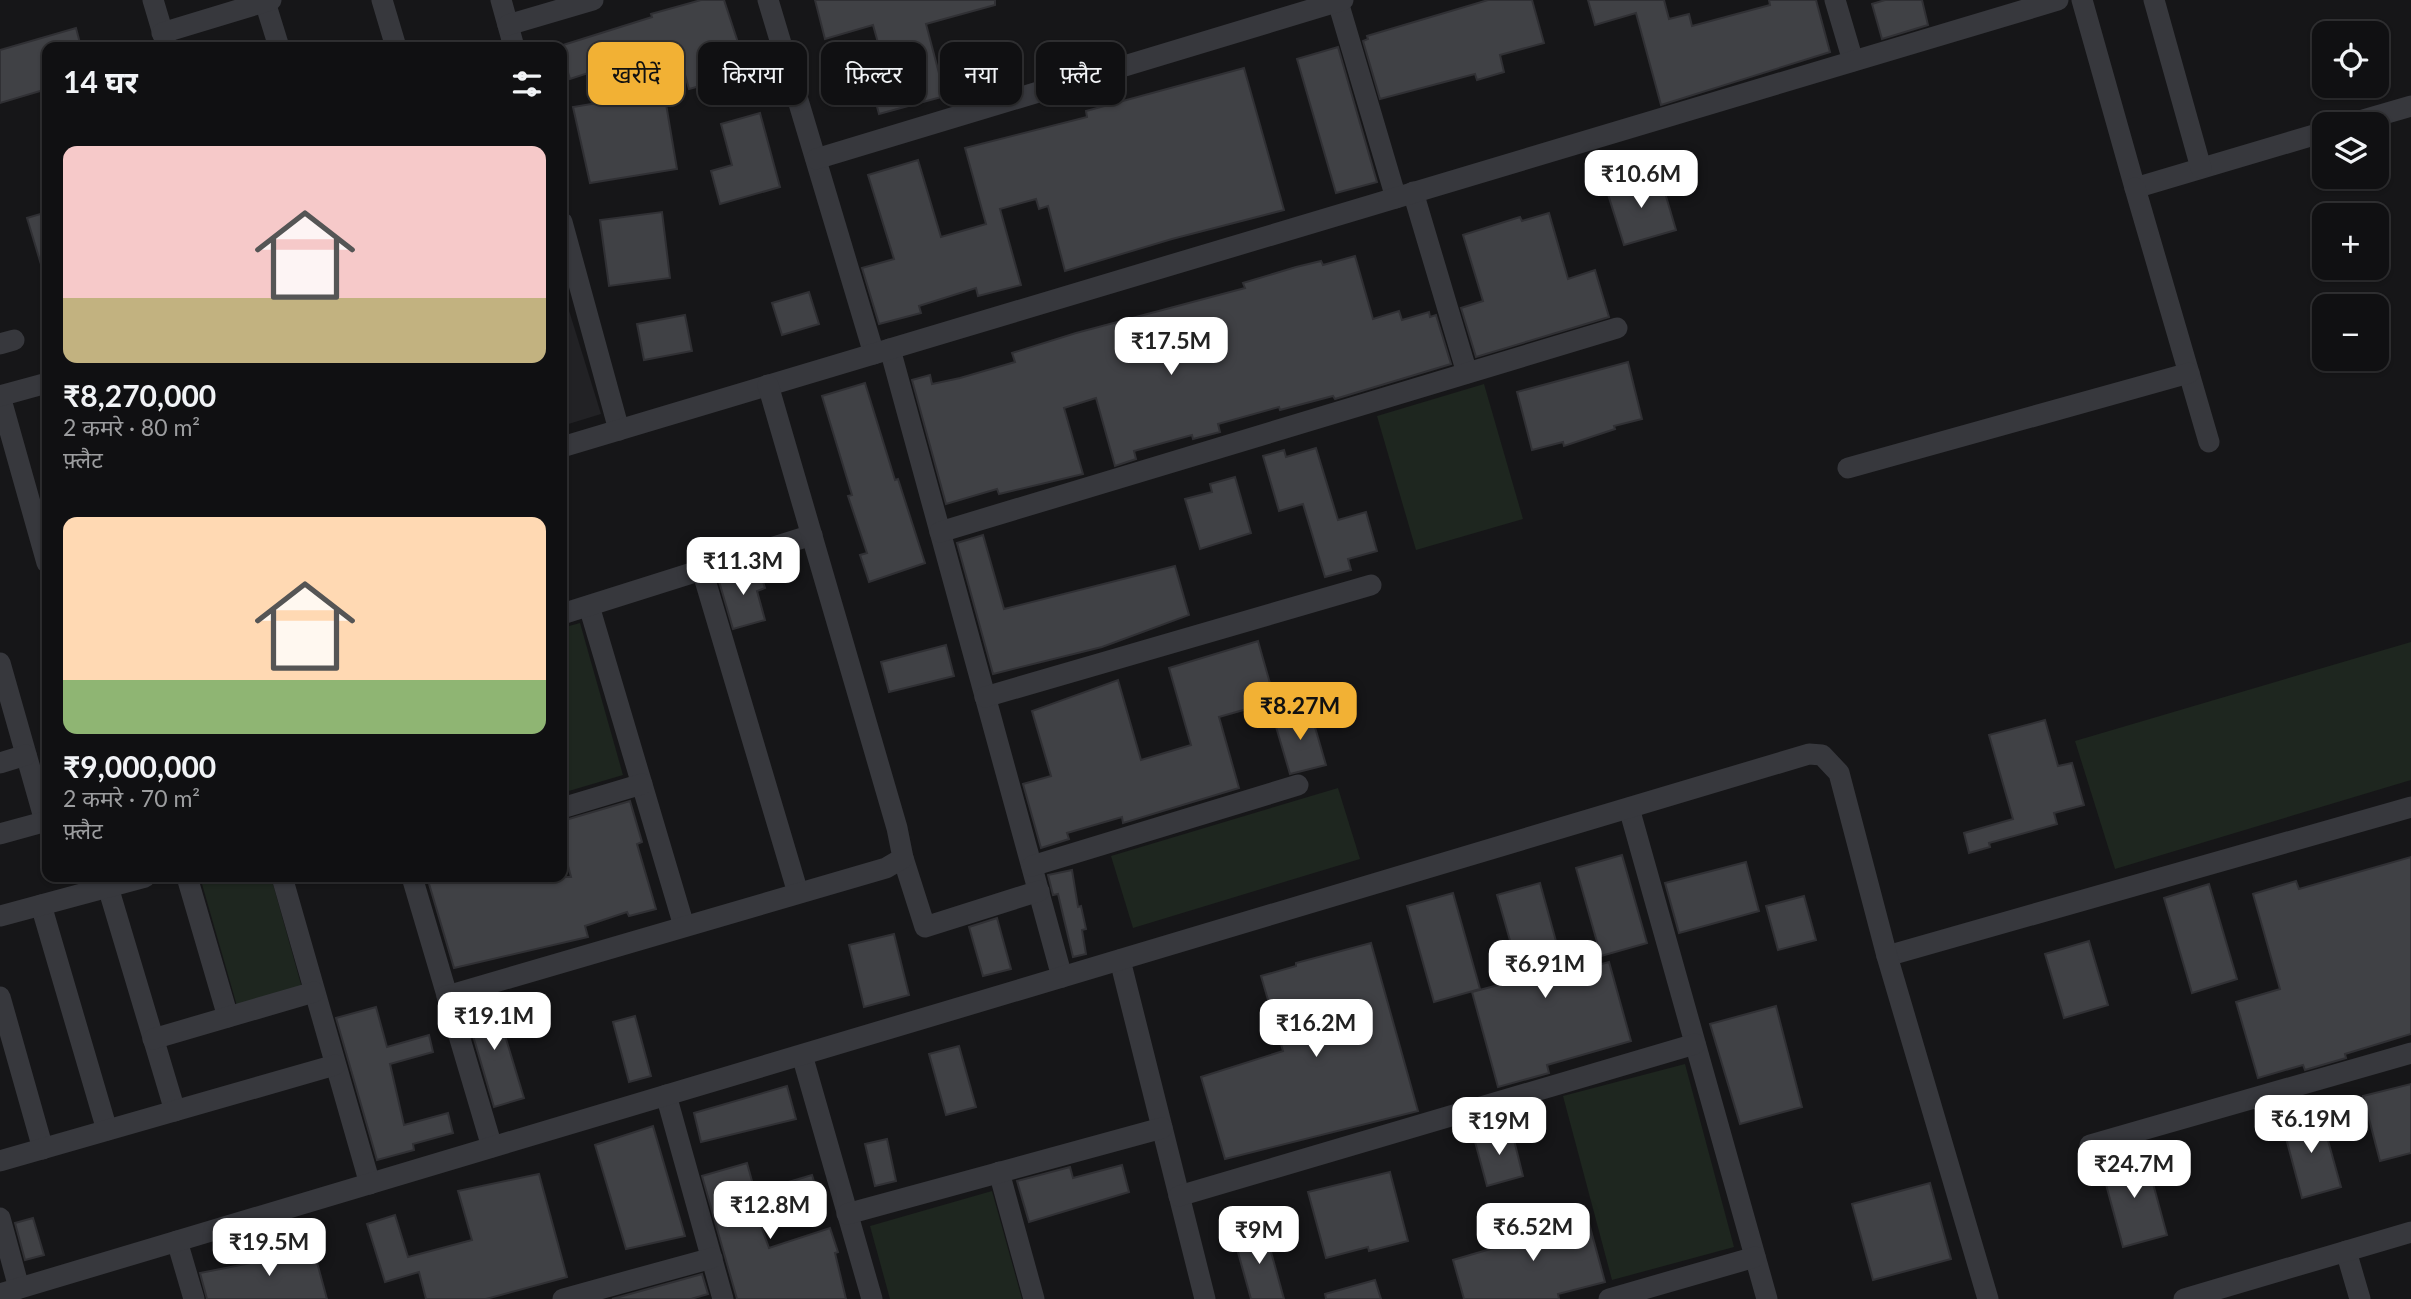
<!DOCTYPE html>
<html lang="hi">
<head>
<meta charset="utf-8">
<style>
  :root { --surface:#101012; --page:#1e1e20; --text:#f1f3f6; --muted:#9c9d9f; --line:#303032; --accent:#f2b134 }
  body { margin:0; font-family:Lato,"Noto Sans Devanagari",sans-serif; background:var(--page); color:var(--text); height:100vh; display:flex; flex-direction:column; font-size:26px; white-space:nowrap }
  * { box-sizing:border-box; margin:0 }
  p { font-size:23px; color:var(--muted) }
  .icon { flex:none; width:38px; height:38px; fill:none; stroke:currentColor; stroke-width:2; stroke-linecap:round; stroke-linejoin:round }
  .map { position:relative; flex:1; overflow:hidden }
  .details { position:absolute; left:42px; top:42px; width:525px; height:840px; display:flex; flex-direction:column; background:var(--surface); border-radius:14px; box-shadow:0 2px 5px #0004,0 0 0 2px var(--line) }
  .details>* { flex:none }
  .banner { position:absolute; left:588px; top:42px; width:665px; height:63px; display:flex; gap:14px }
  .tools { position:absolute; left:2312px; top:21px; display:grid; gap:14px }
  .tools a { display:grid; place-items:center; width:77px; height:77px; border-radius:14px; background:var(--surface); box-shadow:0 2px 5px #0004,0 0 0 2px var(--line); font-size:35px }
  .price { position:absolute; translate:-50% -60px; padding:0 16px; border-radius:14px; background:#fff; color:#222; font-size:23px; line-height:46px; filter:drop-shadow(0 2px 4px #0008) }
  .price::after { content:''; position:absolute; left:50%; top:42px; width:21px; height:16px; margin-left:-10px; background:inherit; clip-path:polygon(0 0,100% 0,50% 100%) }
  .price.selected { background:var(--accent); color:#111 }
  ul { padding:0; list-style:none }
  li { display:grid; align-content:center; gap:14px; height:371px; padding:0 21px }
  li span { display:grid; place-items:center; height:217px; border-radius:14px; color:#555 }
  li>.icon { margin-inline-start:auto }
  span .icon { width:126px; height:126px; fill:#fffc; stroke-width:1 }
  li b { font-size:30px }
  h2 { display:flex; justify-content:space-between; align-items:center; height:84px; padding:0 21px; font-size:30px }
  .tag { padding:0 24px; border-radius:14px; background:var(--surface); box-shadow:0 2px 5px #0004,0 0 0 2px var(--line); font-size:24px; line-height:63px }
  .tag.selected { background:var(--accent); color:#111 }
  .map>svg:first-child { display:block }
  .built { fill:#222225 }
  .green { fill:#1e261f }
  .building { fill:#404145; stroke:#303034; stroke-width:2 }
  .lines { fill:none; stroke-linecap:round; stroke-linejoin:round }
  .minor { stroke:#37383d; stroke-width:21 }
</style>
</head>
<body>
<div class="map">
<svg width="2411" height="1299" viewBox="0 0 2411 1299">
  <rect width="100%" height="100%" fill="#161618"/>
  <path class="built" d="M562,288l39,126 -39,12z"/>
  <g class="green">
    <path d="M1484,384l39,135 -107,31 -39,-134z"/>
    <path d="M580,623l43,152 -61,18v-165z"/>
    <path d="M2411,642v138l-296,89 -40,-128z"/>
    <path d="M1338,788l22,71 -227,69 -22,-72z"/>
    <path d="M200,877h71l31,111 -65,18z"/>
    <path d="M1685,1064l49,183 -122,33 -49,-184z"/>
    <path d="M992,1191l30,108h-132l-20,-73z"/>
  </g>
  <g class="building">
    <path d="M701,0h23l24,73 -59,16 -11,-39 -15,3 -1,-4 -92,30 -10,-33 92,-29 -1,-3z"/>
    <path d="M815,0h180v5l-69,19 19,72 -66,18 -14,-52 17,-5 -9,-32 -48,14z"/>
    <path d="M1488,0h44l12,43 -44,12 4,17 -27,8 -2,-6 -95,25 -17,-58 5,-2 -1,-3z"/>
    <path d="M1588,0h76l5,19 20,-5 3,12 78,-21 -1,-5h47l14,52 -169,53 -25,-92 -41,12z"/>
    <path d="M1885,0h37l6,25 -46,14 -10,-35z"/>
    <path d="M76,28l5,19h-34v42l-47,14v-53z"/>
    <path d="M1338,47l39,135 -41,11 -39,-134z"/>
    <path d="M1244,68l40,142 -112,29 -107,32 -17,-65 -9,3 -3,-10 -36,10 21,76 -43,11 -2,-8 -57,18 2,7 -42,11 -17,-56 32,-9 -26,-84 50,-15 23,77 45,-13 -21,-76 122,-31 -1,-6z"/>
    <path d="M664,92l13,77 -87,14 -17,-76z"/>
    <path d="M760,113l20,74 -60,17 -9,-33 21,-6 -11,-41z"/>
    <path d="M1660,176l16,54 -52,15 -18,-57z"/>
    <path d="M47,212v58l-4,1 -16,-53z"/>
    <path d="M662,212l8,66 -61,8 -9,-66z"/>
    <path d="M1549,213l19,66 27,-9 14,47 -133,40 -15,-49 22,-7 -20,-66 57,-18 2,4z"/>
    <path d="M1355,256l18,63 26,-8 3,9 27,-8 1,5 6,-2 15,49 -116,35 -2,-3 -53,14 -1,-3 -61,17 2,8 -27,7 -1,-4 -58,16 2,8 -21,7 -19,-68 -32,10 19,66 -84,20 -2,-5 -51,15 -34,-124 18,-5 2,9 28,-6 55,-16 -3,-9 64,-20 169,-45 -2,-5 53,-16 25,-6 2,4z"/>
    <path d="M809,292l10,32 -37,11 -10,-32z"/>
    <path d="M685,315l7,36 -48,9 -7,-36z"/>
    <path d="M1628,362l14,57 -28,7 1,3 -51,17 -1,-4 -31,8 -15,-58z"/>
    <path d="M865,383l30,97 3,-1 27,84 -56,19 -9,-27 7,-2 -19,-57 4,-1 -30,-99z"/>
    <path d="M1316,448l22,72 28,-8 11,39 -29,8 3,11 -26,7 -22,-73 -24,7 -16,-55 21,-6 2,7z"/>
    <path d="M1235,477l16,56 -51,16 -15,-50 27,-7 -2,-8z"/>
    <path d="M983,535l21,74 171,-43 14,49 -87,32 -109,27 -36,-131z"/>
    <path d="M758,566l7,22 -8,3 8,29 -32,9 -15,-51z"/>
    <path d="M1258,641l17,60 -56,16 20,71 -116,35 -1,-6 -55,16 2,6 -28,9 -18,-64 28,-8 -19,-65 86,-31 23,80 50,-15 -22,-77z"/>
    <path d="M946,645l8,31 -65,16 -8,-30z"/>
    <path d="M1310,710l16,55 -36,9 -16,-54z"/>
    <path d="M2045,720l13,46 14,-3 12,42 -30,8 3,11 -68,19 1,4 -21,6 -5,-20 49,-14 -24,-84z"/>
    <path d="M630,801l12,41 -5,2 19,65 -27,7 -2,-4 -42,14 3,11 -134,31 -27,-91h144l-9,-34v-22z"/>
    <path d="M1622,855l25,88 -46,13 -25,-88z"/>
    <path d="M2411,857v177l-66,20 1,4 -41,12 -2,-5 -45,13 -22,-76 44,-13 -27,-95 43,-13 3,8z"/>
    <path d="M1746,862l13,49 -80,22 -14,-50z"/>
    <path d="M1072,870l6,37 3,-1 5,23 -4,1 4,24 -13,3 -15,-63 -5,1 -5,-20z"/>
    <path d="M1540,883l25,91 44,-12 22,79 -84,24 2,8 -51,14 -26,-95 49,-13 -24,-84z"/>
    <path d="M2209,884l28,95 -45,14 -28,-95z"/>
    <path d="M1453,893l27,96 -46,13 -27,-96z"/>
    <path d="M1804,896l12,44 -38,10 -12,-44z"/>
    <path d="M997,918l14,51 -28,7 -14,-49z"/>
    <path d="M894,934l15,61 -45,12 -15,-62z"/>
    <path d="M2089,941l19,64 -44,13 -19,-64z"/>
    <path d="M1371,943l47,168 -193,48 -24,-82 82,-26 -22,-75 35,-10v-3z"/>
    <path d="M493,996l31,102 -30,9 -30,-102z"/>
    <path d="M1776,1006l26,101 -62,17 -30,-100z"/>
    <path d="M376,1007l11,40 42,-12 4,17 -43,12 14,61 44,-12 5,20 -40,11 1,6 -37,10 -41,-142z"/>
    <path d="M635,1016l16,60 -22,6 -16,-60z"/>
    <path d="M959,1046l17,61 -30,8 -17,-61z"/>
    <path d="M2411,1084v69l-31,8 -17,-65z"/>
    <path d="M787,1086l9,33 -95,23 -7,-29z"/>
    <path d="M2320,1112l21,75 -39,11 -20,-75z"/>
    <path d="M653,1126l32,110 -59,13 -31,-104z"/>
    <path d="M1511,1128l12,48 -36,10 -13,-48z"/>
    <path d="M887,1139l9,42 -21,5 -10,-42z"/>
    <path d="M2145,1154l22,81 -44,12 -22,-81z"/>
    <path d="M747,1163l8,29 57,-17 6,19 -62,18 13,36 61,-20 8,24 -3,1 11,46h-109l-35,-123z"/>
    <path d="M1122,1165l7,27 -100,30 -12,-41 53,-14 3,11z"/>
    <path d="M1390,1172l18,69 -39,10 -1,-4 -42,11 -18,-66z"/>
    <path d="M539,1174l28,103 -81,22h-60l-7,-27 -34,10 -18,-58 28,-9 13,42 64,-17 -14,-49z"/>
    <path d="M1930,1183l21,76 -78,21 -21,-76z"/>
    <path d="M1536,1216l4,12 47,-12 18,66 -47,12 1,5h-95l-11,-39 51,-15 -5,-19z"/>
    <path d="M33,1218l11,37 -19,5 -10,-37z"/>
    <path d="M1265,1230l19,69h-33l-17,-61z"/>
    <path d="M312,1244l15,55h-120l-7,-26 66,-13 -1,-3z"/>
    <path d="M702,1274l6,20 -17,5h-79z"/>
    <path d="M1375,1280l6,19h-55l-1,-5z"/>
  </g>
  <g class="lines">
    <g class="minor">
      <path d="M153,0l14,47"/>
      <path d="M382,0l14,47"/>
      <path d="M501,0l13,47"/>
      <path d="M768,0l106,354"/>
      <path d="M1835,0l18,61"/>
      <path d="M2082,0l53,188 189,-56"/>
      <path d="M2154,0l47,168"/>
      <path d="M265,2l14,45"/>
      <path d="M1338,2l58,196"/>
      <path d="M508,25l85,-25"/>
      <path d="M162,33l109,-33"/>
      <path d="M2349,124l62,-18"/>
      <path d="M816,159l527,-159"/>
      <path d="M2135,188l74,254"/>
      <path d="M1413,192l54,181"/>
      <path d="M562,222l57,208"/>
      <path d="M0,344l14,-4"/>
      <path d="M890,349l172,628"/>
      <path d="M0,396l47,167"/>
      <path d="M0,396l47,-13"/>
      <path d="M562,447l1496,-447"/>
      <path d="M1848,468l341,-95"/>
      <path d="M940,532l677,-204"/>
      <path d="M702,570l96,323"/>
      <path d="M589,606l95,320"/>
      <path d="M562,614l250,-79"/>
      <path d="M0,663l45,158"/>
      <path d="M985,697l386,-112"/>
      <path d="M0,763l26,-8"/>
      <path d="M562,808l80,-24"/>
      <path d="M1629,808l138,491"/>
      <path d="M0,834l47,-13"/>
      <path d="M903,858l22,69 114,-36"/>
      <path d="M1032,866l266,-81"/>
      <path d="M187,877l41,140"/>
      <path d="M282,877l88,307"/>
      <path d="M412,877l80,270"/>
      <path d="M108,887l67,224"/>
      <path d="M41,905l66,225"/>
      <path d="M0,916l145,-39"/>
      <path d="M1887,956l524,-149"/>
      <path d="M1120,960l85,339"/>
      <path d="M447,996l439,-128 17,-10 -6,-30 -129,-443"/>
      <path d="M0,997l43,152"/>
      <path d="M153,1039l161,-47"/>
      <path d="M802,1055l70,244"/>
      <path d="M666,1095l57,204"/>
      <path d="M2090,1145l321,-92"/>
      <path d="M0,1161l335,-96"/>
      <path d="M999,1172l35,127"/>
      <path d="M1179,1196l516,-152"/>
      <path d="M847,1214l315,-86"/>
      <path d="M0,1218l19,70"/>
      <path d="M177,1241l17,58"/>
      <path d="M2346,1251l14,48"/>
      <path d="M0,1294l1809,-540 13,1 17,18 48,183 101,343"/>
      <path d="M563,1299l149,-41"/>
      <path d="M1609,1299l146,-42"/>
      <path d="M2184,1299l227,-67"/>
    </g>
  </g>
</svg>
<div class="tools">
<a><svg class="icon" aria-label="locate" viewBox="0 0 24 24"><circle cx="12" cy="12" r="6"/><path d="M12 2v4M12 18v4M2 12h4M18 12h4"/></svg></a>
<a><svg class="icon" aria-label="layers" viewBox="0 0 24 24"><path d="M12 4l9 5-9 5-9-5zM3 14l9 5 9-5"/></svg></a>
<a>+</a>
<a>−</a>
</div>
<b class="price" style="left:1641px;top:210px">₹10.6M</b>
<b class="price" style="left:1171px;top:377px">₹17.5M</b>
<b class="price" style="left:743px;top:597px">₹11.3M</b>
<b class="price selected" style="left:1300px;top:742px">₹8.27M</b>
<b class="price" style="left:1545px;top:1000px">₹6.91M</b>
<b class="price" style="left:494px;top:1052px">₹19.1M</b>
<b class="price" style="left:1316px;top:1059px">₹16.2M</b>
<b class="price" style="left:2311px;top:1155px">₹6.19M</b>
<b class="price" style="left:1499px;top:1157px">₹19M</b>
<b class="price" style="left:2134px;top:1200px">₹24.7M</b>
<b class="price" style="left:770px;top:1241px">₹12.8M</b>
<b class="price" style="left:1533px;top:1263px">₹6.52M</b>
<b class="price" style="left:1259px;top:1266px">₹9M</b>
<b class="price" style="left:269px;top:1278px">₹19.5M</b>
<div class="banner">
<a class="tag selected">खरीदें</a>
<a class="tag">किराया</a>
<a class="tag">फ़िल्टर</a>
<a class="tag">नया</a>
<a class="tag">फ़्लैट</a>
</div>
<section class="details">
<h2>14 घर<svg class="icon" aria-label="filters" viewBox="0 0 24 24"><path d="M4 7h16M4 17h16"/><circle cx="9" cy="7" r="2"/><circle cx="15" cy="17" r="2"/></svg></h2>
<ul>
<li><span style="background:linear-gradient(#f6c9c9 70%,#c2b280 0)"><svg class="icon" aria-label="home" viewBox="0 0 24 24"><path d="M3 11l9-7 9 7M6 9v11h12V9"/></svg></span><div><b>₹8,270,000</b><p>2 कमरे · 80 m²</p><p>फ़्लैट</p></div></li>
<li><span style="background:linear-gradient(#ffd9b3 75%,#8fb573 0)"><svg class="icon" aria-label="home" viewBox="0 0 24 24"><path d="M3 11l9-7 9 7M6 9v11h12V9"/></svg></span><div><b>₹9,000,000</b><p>2 कमरे · 70 m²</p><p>फ़्लैट</p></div></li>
</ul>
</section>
</div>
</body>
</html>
